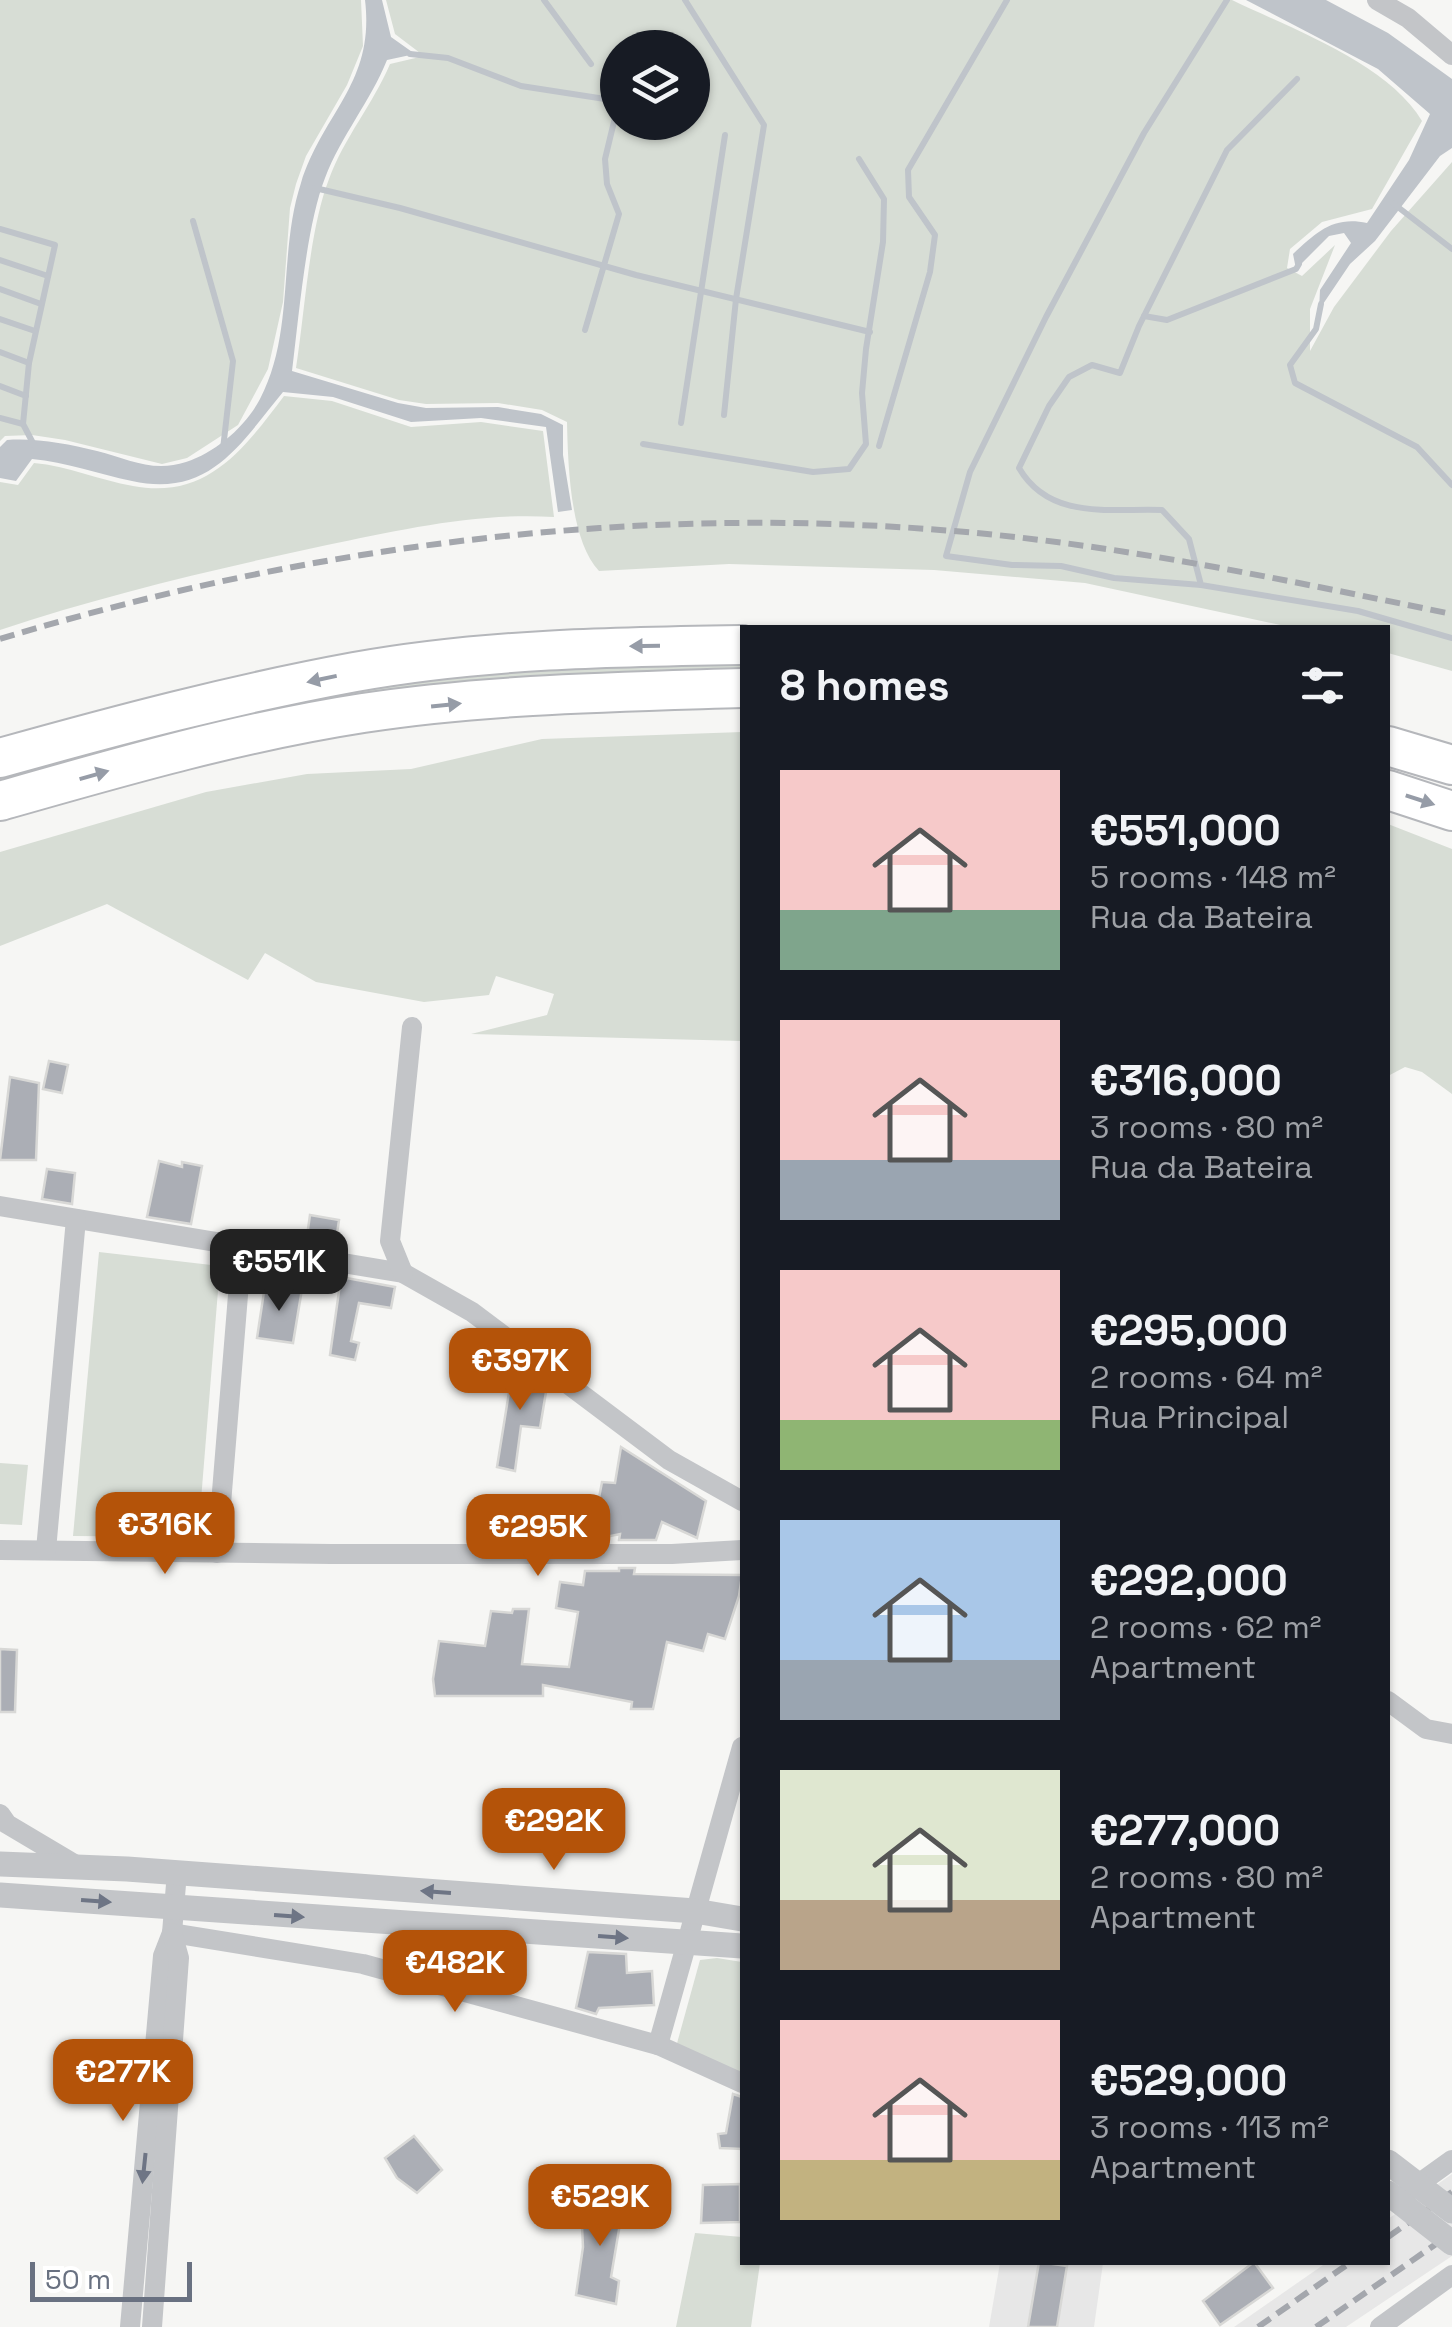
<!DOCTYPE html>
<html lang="en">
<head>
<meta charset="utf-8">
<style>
  :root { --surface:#171b24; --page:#20242c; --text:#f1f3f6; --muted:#9ea1a6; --accent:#b45309 }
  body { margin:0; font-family:"Space Grotesk",sans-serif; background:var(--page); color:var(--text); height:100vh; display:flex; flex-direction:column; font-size:38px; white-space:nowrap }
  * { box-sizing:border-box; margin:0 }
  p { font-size:32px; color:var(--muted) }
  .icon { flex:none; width:55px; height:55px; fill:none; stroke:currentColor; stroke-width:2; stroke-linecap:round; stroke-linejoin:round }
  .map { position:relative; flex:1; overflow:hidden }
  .sheet { position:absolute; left:740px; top:625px; width:650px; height:1640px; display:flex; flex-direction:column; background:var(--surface); border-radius:0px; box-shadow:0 2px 8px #0004 }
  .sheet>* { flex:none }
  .buttons { position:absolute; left:600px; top:30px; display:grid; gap:20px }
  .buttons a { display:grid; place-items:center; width:110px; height:110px; border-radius:50%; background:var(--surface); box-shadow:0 2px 8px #0004; font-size:50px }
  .scale { position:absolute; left:30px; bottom:25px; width:162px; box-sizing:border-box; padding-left:10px; border:5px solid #697181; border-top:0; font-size:28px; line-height:35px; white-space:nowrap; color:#697181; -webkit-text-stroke:8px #fff; paint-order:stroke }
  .price { position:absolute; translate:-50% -85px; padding:0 22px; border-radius:20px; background:var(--accent); color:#fff; font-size:32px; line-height:65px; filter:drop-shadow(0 2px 5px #0008) }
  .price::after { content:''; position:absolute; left:50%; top:60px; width:30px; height:22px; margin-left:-15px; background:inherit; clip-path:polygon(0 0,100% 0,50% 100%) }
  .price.active { background:#222; color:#fff }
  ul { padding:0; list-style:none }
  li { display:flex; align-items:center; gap:30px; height:250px; padding:0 40px }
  li span { display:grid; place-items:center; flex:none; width:280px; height:200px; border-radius:0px; color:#555 }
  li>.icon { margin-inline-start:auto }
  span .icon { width:120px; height:120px; fill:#fffc; stroke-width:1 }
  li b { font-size:42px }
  h2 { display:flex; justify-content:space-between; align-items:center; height:120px; padding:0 40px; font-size:42px }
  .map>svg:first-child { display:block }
  .built { fill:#e7e7e7 }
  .green { fill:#d7ddd5; fill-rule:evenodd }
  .water { fill:#bfc4ca }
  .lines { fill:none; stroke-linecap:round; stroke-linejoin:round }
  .stream { stroke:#bfc4ca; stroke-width:6 }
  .building { fill:#abaeb5; stroke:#d8d8d6; stroke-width:2.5 }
  .motorway-casing { stroke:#b5b7bb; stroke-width:42 }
  .minor { stroke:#c3c5c8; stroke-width:20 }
  .tertiary { stroke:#c3c5c8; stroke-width:25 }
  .motorway { stroke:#fff; stroke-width:38 }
  .rail { stroke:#a4a7ad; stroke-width:6; stroke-dasharray:15 8; stroke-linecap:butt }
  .tertiary-bridge { stroke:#c3c5c8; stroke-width:25 }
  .oneway { fill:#969ca7 }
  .oneway2 { fill:#6e7585 }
</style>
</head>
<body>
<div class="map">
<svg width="1452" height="2327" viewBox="0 0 1452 2327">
  <rect width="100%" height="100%" fill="#f6f6f4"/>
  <g class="built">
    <path d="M1452,2174v82l-106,71h-112l92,-64 62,-1v-43z"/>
    <path d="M1000,2263h103l-9,64h-105z"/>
  </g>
  <g class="green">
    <path d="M0,0h361l2,46 -16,39 -41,71 -10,28 -6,24 -7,94 -15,67 -30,56 -51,33 -25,6 -97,-24 -33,-5 -27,1 -5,5z"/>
    <path d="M386,0h846c58,28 157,64 190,121l-50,88 -50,13 -32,27 -3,19 15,8 33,-31 -25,64v42l24,-44 57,-76 61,-69v509l-64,-18v-25l-98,-1 -205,-44 -151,-13 -205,-6 -130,7c-29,-31 -31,-106 -32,-149l-25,-12 -44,-7 -72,1 -27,-4 -103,-32c9,-57 13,-137 33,-189 15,-41 44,-75 61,-115l34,-8 -29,-22zM618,48h74v74h-74z"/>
    <path d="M284,396l48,5 79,26 70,-5 62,9 11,86c-75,-5 -154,13 -227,28 -111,24 -220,49 -327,85v-148l18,3 16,-22c34,3 65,17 99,23 74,14 111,-37 151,-90z"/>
    <path d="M742,660v13l-742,115v-14c148,-46 314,-85 468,-101 91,-9 184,-9 274,-13z"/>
    <path d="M742,732v309l-271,-7 76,-19 7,-21 -58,-18 -7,19 -65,7 -108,-20 -51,-29 -17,27 -141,-76 -107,42v-94l206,-60 101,-18 104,-5 131,-30z"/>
    <path d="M1388,824l64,25v245l-30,-22 -17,-5 -17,9z"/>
    <path d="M99,1252l121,14 -22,271 -125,-1z"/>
    <path d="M0,1463l28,2 -6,60 -22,-1z"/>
    <path d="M717,1958l25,4v115l-66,-30 24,-87z"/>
    <path d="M695,2233l47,4v25l18,1 -9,64h-75z"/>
  </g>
  <g class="water">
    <path d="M365,0h17l9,37 24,17 -28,6c-17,42 -46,76 -62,118 -19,49 -26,138 -33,193l106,32 28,5 72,-1 43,7 22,11v30l9,55 -14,2 -12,-85 -65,-9 -70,4 -78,-25 -50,-5c-43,52 -73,106 -151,89 -34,-7 -66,-19 -100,-22l-16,22 -16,-3v-31l7,-7c31,-2 60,4 90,11 31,8 56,22 89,11 30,-10 59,-35 74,-63 35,-67 18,-146 41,-216 23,-72 74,-100 64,-183z"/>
    <path d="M1246,0h80l62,33 64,46v69l-12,8 -65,85 -25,23 -31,46 1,-20 31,-47 -7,-10 -15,3 -33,33 -3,-15c24,-22 40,-38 74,-31l42,-63 21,-46 -52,-45z"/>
  </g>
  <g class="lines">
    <g class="stream">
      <path d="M544,0l47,64"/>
      <path d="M685,0l79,125 -28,174 -12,116"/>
      <path d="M410,54l38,4 73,28 97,15"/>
      <path d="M1297,79l-70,71 -88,176 -19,47 -28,-8 -23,12 -20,29 -30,62c31,53 92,40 143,42l27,29 12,46 157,26 94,27"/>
      <path d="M315,188l85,20 236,67 234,57"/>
      <path d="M1394,204l58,45"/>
      <path d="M193,221l40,140 -10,88"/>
      <path d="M0,229l55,16 -26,118 -6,61 11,21"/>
      <path d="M0,260l48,16"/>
      <path d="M0,289l41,15"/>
      <path d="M1321,304l-5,25 -26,36 5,18 122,64 35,38"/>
      <path d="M1144,316l23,4 129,-51 3,-5"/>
      <path d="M0,319l35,12"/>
      <path d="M585,330l34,-116 -12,-30 -2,-25 13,-54"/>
      <path d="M0,352l29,11"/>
      <path d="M0,386l26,10"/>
      <path d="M0,418l23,6"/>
      <path d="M681,423l44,-288"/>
      <path d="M643,444l170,28 36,-3 17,-25 -4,-51 4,-44 17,-107 1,-43 -25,-40"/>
      <path d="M879,446l51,-174 5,-37 -26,-38 -1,-27 99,-170"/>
      <path d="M1201,585l-87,-7 -53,-12 -49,-1 -66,-9 24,-84 76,-155 98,-184 83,-133"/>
    </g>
  </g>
  <g class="building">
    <path d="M49,1061l19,4 -6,28 -19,-4z"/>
    <path d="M10,1077l29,6 -3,77h-36z"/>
    <path d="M159,1161l23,6v-5l20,4 -11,58 -44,-7z"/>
    <path d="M47,1169l28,4 -3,31 -30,-5z"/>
    <path d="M310,1215l29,5 -4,28 -29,-5z"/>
    <path d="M341,1277l54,10 -4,21 -32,-5 -8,38 8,2 -4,17 -25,-5z"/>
    <path d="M265,1285l37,4 -9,54 -36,-5z"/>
    <path d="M514,1361l33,25 -7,42 -19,-2 -6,45 -18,-4z"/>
    <path d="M621,1447l85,54 -9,37 -35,-16 -6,18h-37l1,-6 -29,6 11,-58 13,1z"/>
    <path d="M619,1568h16l-1,6 108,1 -3,21 -14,43 -17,-5 -5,17 -36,-9 -14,67h-22l1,-7 -89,-17v11h-108l-2,-17 6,-38 46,5 6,-35 21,2 1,-4h16l-7,55 47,3 9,-55 -22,-4 4,-26 23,3 2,-14h34z"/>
    <path d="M0,1649l17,1 -2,62h-15z"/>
    <path d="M588,1952l38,2 1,19 25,-2 2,34 -55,3 -3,6 -20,-6z"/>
    <path d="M733,2094l9,3v52l-22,-1 -2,-14 8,-1z"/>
    <path d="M414,2136l28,34 -25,23 -20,-15 -12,-20z"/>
    <path d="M740,2184v38l-39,1 2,-38z"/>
    <path d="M593,2193l31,7 -13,77 8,4 -3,23 -40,-9 7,-48 -1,-21z"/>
    <path d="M1039,2262l28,4 -10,61h-29z"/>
    <path d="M1254,2262l19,26 -53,37 -17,-24z"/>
  </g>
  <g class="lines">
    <defs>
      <g id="motorway">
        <path d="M1388,746l64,19"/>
        <path d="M0,758c118,-33 235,-64 355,-86 128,-23 258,-25 387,-27"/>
        <path d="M1388,790l64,21"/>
        <path d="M0,801c119,-34 240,-69 363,-88 125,-19 253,-21 379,-25"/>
      </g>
    </defs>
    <use href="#motorway" class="motorway-casing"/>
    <g class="minor">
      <path d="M1377,0l31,18 44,37"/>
      <path d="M0,1206l403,67 69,39 197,148 73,41"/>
      <path d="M403,1273l-13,-32 22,-214"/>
      <path d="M0,1550l331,4h341l70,-4"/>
      <path d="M46,1550l30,-331"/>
      <path d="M217,1553l25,-307"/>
      <path d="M1388,1701l38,28 26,5"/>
      <path d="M0,1814l7,10 69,41"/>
      <path d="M172,1933l191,31 295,81 84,38"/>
      <path d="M658,2045l84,-298"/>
      <path d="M1406,2193l46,-33"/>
      <path d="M130,2327l33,-371 9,-23 5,-61"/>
      <path d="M152,2327l27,-369 -7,-25"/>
      <path d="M1380,2327l72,-52"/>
    </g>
    <g class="tertiary">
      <path d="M0,1864l127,5 568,42 47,8"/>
      <path d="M0,1895l742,51"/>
    </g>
    <use href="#motorway" class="motorway"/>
    <g class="rail">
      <path d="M0,639c316,-96 647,-137 976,-106 161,15 318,49 476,81"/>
      <path d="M1388,2237l64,-45"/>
      <path d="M1258,2327l93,-65"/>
      <path d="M1316,2327l136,-94"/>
    </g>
    <g class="tertiary-bridge">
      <path d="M1388,2162l64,49"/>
      <path d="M1388,2193l64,50"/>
    </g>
  </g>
  <defs><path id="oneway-solid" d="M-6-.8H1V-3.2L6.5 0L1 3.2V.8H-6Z" transform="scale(2.5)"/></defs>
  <g class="oneway">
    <use href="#oneway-solid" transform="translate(645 646) rotate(179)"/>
    <use href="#oneway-solid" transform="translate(322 679) rotate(168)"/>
    <use href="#oneway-solid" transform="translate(446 705) rotate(-6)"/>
    <use href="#oneway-solid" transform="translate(94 775) rotate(-16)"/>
    <use href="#oneway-solid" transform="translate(1420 800) rotate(18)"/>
  </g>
  <g class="oneway2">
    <use href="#oneway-solid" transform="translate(436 1892) rotate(-176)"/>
    <use href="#oneway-solid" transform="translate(96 1901) rotate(4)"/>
    <use href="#oneway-solid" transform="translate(289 1916) rotate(4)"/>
    <use href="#oneway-solid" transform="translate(613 1937) rotate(4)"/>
    <use href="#oneway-solid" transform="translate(144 2168) rotate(96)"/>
  </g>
</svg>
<div class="buttons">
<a><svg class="icon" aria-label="layers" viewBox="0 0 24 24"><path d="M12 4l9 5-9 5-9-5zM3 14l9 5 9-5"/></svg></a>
</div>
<div class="scale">50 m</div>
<b class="price active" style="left:279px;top:1314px">€551K</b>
<b class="price" style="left:520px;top:1413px">€397K</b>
<b class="price" style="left:165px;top:1577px">€316K</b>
<b class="price" style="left:538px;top:1579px">€295K</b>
<b class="price" style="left:554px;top:1873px">€292K</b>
<b class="price" style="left:455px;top:2015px">€482K</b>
<b class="price" style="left:123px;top:2124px">€277K</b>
<b class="price" style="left:600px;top:2249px">€529K</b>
<section class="sheet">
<h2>8 homes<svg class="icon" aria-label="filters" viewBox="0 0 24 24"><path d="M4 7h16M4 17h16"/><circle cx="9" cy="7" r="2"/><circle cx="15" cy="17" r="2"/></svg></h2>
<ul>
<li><span style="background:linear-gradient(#f6c9c9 70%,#7fa58c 0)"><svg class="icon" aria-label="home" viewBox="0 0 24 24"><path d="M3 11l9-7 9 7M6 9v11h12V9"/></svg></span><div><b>€551,000</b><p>5 rooms · 148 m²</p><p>Rua da Bateira</p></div></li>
<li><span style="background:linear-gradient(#f6c9c9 70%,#9aa5b1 0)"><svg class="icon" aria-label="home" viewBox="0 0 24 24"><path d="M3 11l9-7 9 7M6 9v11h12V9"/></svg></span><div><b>€316,000</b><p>3 rooms · 80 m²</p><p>Rua da Bateira</p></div></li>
<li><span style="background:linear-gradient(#f6c9c9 75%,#8fb573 0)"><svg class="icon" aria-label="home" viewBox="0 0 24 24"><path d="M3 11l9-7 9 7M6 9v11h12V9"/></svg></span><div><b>€295,000</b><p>2 rooms · 64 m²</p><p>Rua Principal</p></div></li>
<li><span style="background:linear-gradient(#a9c7e8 70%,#9aa5b1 0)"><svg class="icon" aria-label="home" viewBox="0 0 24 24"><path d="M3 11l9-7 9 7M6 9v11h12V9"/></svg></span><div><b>€292,000</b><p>2 rooms · 62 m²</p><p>Apartment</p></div></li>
<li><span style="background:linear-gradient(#dfe7d0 65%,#b9a48a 0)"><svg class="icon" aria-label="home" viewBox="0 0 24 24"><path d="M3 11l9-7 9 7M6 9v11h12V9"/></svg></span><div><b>€277,000</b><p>2 rooms · 80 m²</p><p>Apartment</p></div></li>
<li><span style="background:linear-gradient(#f6c9c9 70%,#c2b280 0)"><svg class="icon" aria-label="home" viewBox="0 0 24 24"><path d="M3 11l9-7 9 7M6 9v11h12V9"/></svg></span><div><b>€529,000</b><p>3 rooms · 113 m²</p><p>Apartment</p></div></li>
</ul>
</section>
</div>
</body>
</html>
